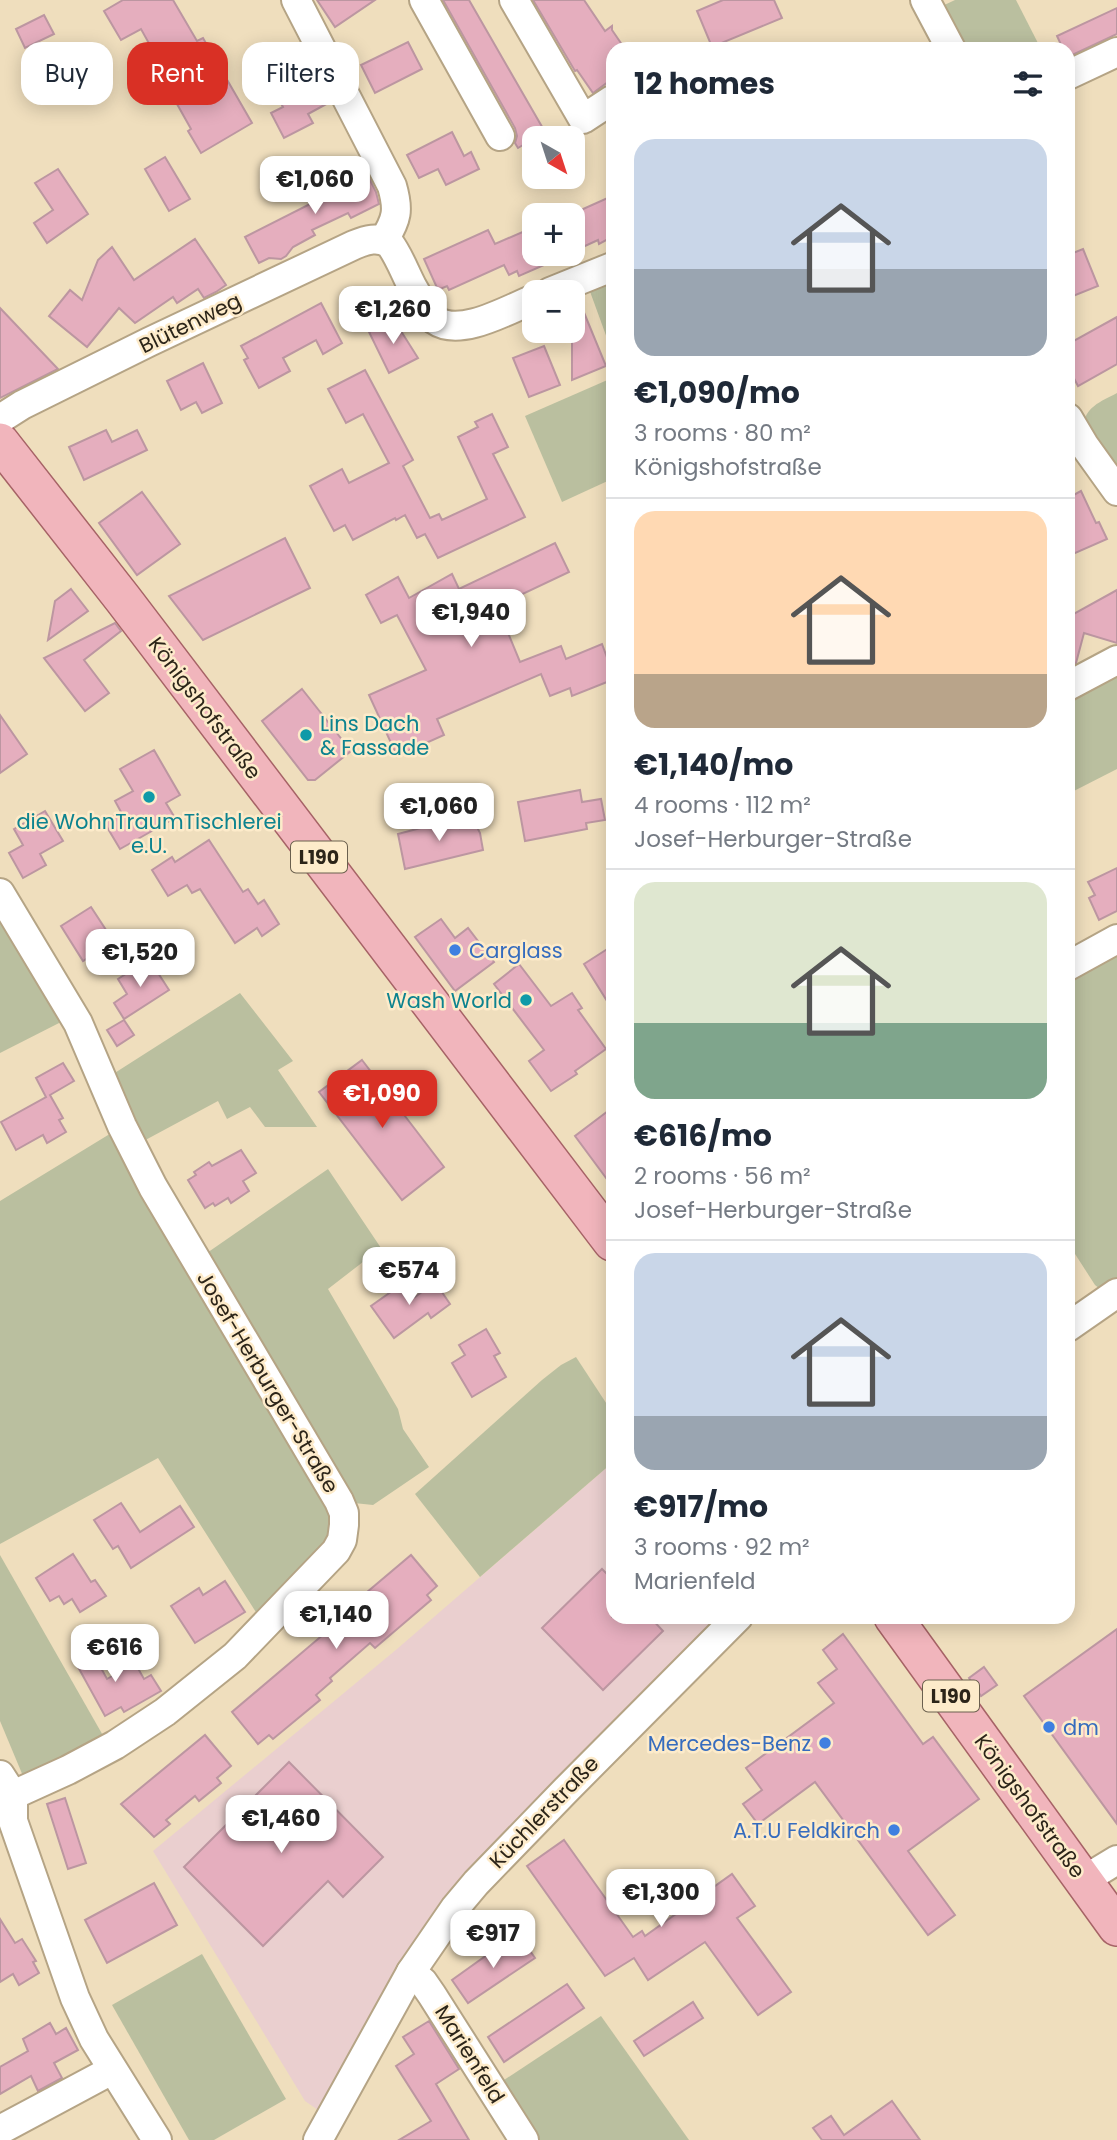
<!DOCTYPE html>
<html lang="en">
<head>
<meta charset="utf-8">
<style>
  :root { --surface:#fff; --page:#f2f2f3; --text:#1f2937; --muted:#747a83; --line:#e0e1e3; --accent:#d93025 }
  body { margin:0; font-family:Poppins,sans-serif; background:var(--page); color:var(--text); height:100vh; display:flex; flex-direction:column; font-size:26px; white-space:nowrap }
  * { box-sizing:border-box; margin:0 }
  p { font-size:23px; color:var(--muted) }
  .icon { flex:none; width:38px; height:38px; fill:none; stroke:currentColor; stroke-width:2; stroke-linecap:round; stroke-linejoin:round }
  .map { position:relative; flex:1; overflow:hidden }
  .panel { position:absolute; left:606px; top:42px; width:469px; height:1582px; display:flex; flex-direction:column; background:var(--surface); border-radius:21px; box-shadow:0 4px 18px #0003 }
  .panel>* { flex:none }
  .guide { position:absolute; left:21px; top:42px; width:480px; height:63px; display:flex; gap:14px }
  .needle { width:46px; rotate:141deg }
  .controls { position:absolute; left:522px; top:126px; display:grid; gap:14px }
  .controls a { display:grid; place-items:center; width:63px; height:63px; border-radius:14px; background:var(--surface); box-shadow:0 4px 18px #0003; font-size:35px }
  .price { position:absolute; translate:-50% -60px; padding:0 16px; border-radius:14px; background:#fff; color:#222; font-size:23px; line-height:46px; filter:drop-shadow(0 2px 4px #0008) }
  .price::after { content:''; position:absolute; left:50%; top:42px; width:21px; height:16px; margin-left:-10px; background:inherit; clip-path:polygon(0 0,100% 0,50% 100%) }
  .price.current { background:var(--accent); color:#fff }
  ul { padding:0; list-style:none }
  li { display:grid; align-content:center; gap:14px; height:371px; padding:0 28px }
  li+li { border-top:2px solid var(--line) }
  li span { display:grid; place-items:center; height:217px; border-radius:21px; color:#555 }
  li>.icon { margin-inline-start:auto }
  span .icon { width:126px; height:126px; fill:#fffc; stroke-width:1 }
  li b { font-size:30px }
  h2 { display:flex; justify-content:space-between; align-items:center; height:84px; padding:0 28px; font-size:30px }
  .tag { padding:0 24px; border-radius:21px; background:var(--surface); box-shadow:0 4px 18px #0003; font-size:24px; line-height:63px }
  .tag.current { background:var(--accent); color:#fff }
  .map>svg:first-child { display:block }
  .industrial { fill:#eacfcf }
  .green { fill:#babf9f }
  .building { fill:#e5aebe; stroke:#bc96a1; stroke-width:2 }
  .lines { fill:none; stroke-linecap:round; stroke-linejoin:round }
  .minor-casing { stroke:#b5a485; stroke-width:32 }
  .major-casing { stroke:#a66366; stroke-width:40 }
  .minor { stroke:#fff; stroke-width:28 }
  .major { stroke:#f1b5bc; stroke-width:37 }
  .culture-dot { fill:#0f9aa8; stroke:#fdebca; stroke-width:2.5 }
  .shop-dot { fill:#3f7fe0; stroke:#fdebca; stroke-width:2.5 }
  .labels { text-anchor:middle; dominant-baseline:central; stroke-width:5; stroke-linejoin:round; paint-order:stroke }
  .shield { fill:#fdebca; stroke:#6b604e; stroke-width:2 }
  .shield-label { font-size:19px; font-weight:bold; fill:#2c2519 }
  .street-label { font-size:21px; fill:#2c2519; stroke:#fdebca }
  .culture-label { font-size:21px; fill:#0d838f; stroke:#fdebca; text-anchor:start }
  .shop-label { font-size:21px; fill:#366cbe; stroke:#fdebca; text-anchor:start }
</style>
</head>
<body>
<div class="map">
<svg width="1117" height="2140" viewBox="0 0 1117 2140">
  <rect width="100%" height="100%" fill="#efdebd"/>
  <path class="industrial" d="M612,1463v154h126l-262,266 -145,236 -26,-18 -152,-250 244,-202z"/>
  <g class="green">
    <path d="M955,0h61l25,49h-81l-22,-41z"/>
    <path d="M612,275v77l-24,-66z"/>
    <path d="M612,378v101l-50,23 -37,-86z"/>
    <path d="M1117,393v83l-34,-49c2,-20 17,-25 34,-34z"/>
    <path d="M1117,670v99l-49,25v-99z"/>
    <path d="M0,910l65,110 -65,33z"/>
    <path d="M1117,945v335l-17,9 -5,-4 -27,-42v-271z"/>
    <path d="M240,993l53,68 -15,9 39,57h-52l-15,-20 -23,12 -9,-18 -80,43 -28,-68z"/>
    <path d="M113,1132l179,305 39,79v14l-5,15 -67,72 -101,-159 -158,86v-343z"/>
    <path d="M328,1169l53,79 -53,41 70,120 5,20 26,38 -56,38 -19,-2 -150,-248z"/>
    <path d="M576,1357l36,55v51l-132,114 -65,-83 127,-114 19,-15z"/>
    <path d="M0,1555l105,184 -82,37 -23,-55z"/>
    <path d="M202,1954l84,145 -72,41h-25l-77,-135z"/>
    <path d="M601,2016l88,124h-157l-34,-56z"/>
  </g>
  <g class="building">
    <path d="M123,0h50l24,41 6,-3 49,85 -51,30 -13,-22 3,-2 -23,-41 -8,5 -13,-23 13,-7 -19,-34 -20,11 -17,-29z"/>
    <path d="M317,0h58l-40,27z"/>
    <path d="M443,0h26l76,132 -27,16 -3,-5 2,-7 -2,-8z"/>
    <path d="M533,0h51l21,31 7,-5v4l13,19h-13v30l-19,14 -16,-23 -2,1z"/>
    <path d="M723,0h51l8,18 -70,29 -15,-36z"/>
    <path d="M1117,8v26l-49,23v-8h-5l-6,-13z"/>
    <path d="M44,15l10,19 -29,14 -9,-19z"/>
    <path d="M408,42l14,27 -47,24 -14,-28z"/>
    <path d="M302,47l28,55 -22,12 5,9 -29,15 -13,-25 12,-6 -21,-39z"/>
    <path d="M452,132l12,24 7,-4 8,17 -33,16 -8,-16 -19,9 -12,-23z"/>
    <path d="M165,157l25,42 -21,12 -24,-42z"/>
    <path d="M363,166l13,26 3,12 -28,14 -3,-5 -36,17 3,5 -22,12 -7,9 -5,3 -12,-1 -10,5 -14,-26 81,-41 -4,-10z"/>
    <path d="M58,169l30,45 -41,29 -13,-20 19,-13 -18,-27z"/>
    <path d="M612,196v41l-13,7 -1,-4 -26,12v-38z"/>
    <path d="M534,227v27h35l-50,22 -2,-5 -8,4 -5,-10 -55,25 -2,-4 -9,4 -14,-31 64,-29 7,14z"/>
    <path d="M195,239l31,46 -10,7 -12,6 -6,-9 -21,14 -4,-6 -38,26 -16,-15 -32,39 -38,-31 21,-26 12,10 16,-40 14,-13 22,33z"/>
    <path d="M1083,249l15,37 -30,12v-43z"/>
    <path d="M578,298l28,68 -34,14v-79z"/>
    <path d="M321,303l21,40 -19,11 -7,-14 -33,18 7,13 -31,17 -15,-28 4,-2 -7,-12z"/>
    <path d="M0,308l58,61 -58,29z"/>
    <path d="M1117,317v47l-39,22 -10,-19v-23z"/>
    <path d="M394,320l24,38 -29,15 -20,-41z"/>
    <path d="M544,346l16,39 -31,12 -16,-39z"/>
    <path d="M203,363l19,40 -20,10 -6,-11 -15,8 -14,-29z"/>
    <path d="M365,370l48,90 -10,6 27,52 9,-4 3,6 45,-21 -29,-62 20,-10 -3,-5 17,-8 16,33 -15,7 32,63 -87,41 -13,-24 -8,4 -12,-23 -9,5 -1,-2 -42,22 -8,-15 -11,6 -24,-45 32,-17 7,14 40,-20 -26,-49 -17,9 -18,-34z"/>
    <path d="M106,430l6,12 25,-12 10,20 -63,30 -15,-33z"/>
    <path d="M1081,491l15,32 3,-1 8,17 -34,15 -5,-13v-43z"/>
    <path d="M142,492l38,52 -43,31 -38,-52z"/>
    <path d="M285,538l25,50 -107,52 -34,-44z"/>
    <path d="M555,543l14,29 -72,34 23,56 41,-16 5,13 36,-15 10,27v9l-40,16 -2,-8 -20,8 -9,-22 -104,45 7,16 -47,21 -28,-61 57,-25 -29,-55 -16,8 -15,-28 32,-18 11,21 43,-24 7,15z"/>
    <path d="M71,589l17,22 -40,29 7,-39z"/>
    <path d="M1117,590v53l-33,-10 -8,30 -8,4v-50z"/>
    <path d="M115,623l6,8 -37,29 25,33 -24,18 -41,-53z"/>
    <path d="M302,689l49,62 -36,29h-7l-46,-59z"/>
    <path d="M0,715l27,39 -27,19z"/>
    <path d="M154,750l26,45 -14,8 9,15 -55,31 -16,-27 17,-10 -6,-11 18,-10 -13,-22z"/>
    <path d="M580,790l2,12 19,-3 4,21 -19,3 1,6 -62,12 -7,-39z"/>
    <path d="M45,811l18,30 -23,13 6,11 -23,13 -14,-25 14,-8 -9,-16z"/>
    <path d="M458,818l2,10 16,-3 4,8 3,17 -78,19 -7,-35z"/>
    <path d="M209,840l34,52 5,-3 10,15 6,-4 15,24 -17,12 -5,-8 -22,15 -35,-54 -8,4 -5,-8 -19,11 -16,-26 20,-13 3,5z"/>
    <path d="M1117,868v43l-18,9 -10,-22 6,-3 -7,-13z"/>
    <path d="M91,907l17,26 -9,5 6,9 -22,14 -22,-35z"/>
    <path d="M441,919l14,19 13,-10 26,34 -39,29 -40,-54z"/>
    <path d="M612,946v63l-28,-45z"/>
    <path d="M149,959l20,31 -45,29 -10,-16 13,-9 -9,-15z"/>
    <path d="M519,964l32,42 21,-13 10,15 -4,2 28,39 -31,22 2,3 -26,17 -22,-30 15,-11 -50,-66z"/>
    <path d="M124,1020l10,15 -17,11 -10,-16z"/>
    <path d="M362,1060l82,107 -42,33 -83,-108z"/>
    <path d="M63,1063l11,18 -24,14 13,23 -4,2 7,12 -19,11 -4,-8 -27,15 -15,-28 45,-25 -10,-19z"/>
    <path d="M612,1108v78l-37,-50z"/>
    <path d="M241,1150l15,23 -13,8 6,10 -18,12 -3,-5 -13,8 -2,-3 -8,5 -17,-28 8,-5 -2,-3 15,-10 3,4z"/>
    <path d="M405,1282l10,15 20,-15 15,22 -19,14 -3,-5 -34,25 -23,-32z"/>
    <path d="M486,1329l14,24 -6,3 12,21 -34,20 -20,-34 13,-8 -6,-10z"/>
    <path d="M121,1503l19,29 40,-26 14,21 -63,41 -13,-22 -5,3 -19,-29z"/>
    <path d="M73,1554l18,28 4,-2 11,16 -26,16 -8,-13 -8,5 -5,-8 -9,5 -14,-23z"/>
    <path d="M411,1555l26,31 -10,9 4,5 -56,48 -5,-5 -40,35 2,3 -16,14 4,5 -47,39 -4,-4 -11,9 -26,-32 99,-84 -3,-3z"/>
    <path d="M602,1569l10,10v38h38l13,14 -60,59 -61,-62z"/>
    <path d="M225,1581l20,31 -50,31 -24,-37 28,-18 4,7z"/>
    <path d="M1117,1629v195l-93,-128z"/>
    <path d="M843,1634l80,110 10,-7 46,62 -71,52 47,64 -27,20 -113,-153 -57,42 -15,-20 19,-14 -16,-22 88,-65 -16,-20 19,-14 -14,-19z"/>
    <path d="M89,1646l18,33 28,-16 9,16 7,-4 10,16 -37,21 -3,-5 -16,9 -33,-60z"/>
    <path d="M984,1667l13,18 -16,11 -12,-18z"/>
    <path d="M205,1735l26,31 -14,12 4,5 -22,18 -4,-5 -29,24 4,4 -16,13 -33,-33z"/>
    <path d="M289,1762l94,95 -40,40 -15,-16 -65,65 -79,-79z"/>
    <path d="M65,1798l21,65 -18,6 -21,-65z"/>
    <path d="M564,1840l69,97 9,-6 3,5 87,-62 23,32 -18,12 54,74 -33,23 -53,-73 -57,38 -14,-22 -29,18 -78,-110z"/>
    <path d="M154,1883l23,42 -70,38 -22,-43z"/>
    <path d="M0,1919l15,24 7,-4 14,22 -3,1 6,11 -20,12 -6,-11 -13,8z"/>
    <path d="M521,1938l14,20 -67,45 -16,-23 35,-25 3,5z"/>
    <path d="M567,1984l17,24 -80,54 -16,-25z"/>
    <path d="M693,2002l10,16 -59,38 -10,-15z"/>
    <path d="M429,2021l30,48 -23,15 33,56h-70l32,-19 -35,-55 18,-12 -11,-17z"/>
    <path d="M50,2023l6,11 10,-6 12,22 -24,13 8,15 -24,13 -7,-15 -31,18v-27l28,-16 -5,-12z"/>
    <path d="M892,2101l28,39h-98l-9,-12 18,-12 13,19z"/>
  </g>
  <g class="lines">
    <defs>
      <g id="minor">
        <path d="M296,0l96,186c7,24 5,33 -8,54"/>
        <path d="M424,0l76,136"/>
        <path d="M514,0l69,119 29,-19"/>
        <path d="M925,0l26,49"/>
        <path d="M1068,75l49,-23"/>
        <path d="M550,292l62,-25"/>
        <path d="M1068,418l16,27 33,46"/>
        <path d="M0,419l22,-14 127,-63 205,-97c12,-5 24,-9 36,-1 10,14 15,29 23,44 6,10 13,25 22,32 25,18 74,-11 99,-21"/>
        <path d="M1068,686l49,-26"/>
        <path d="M0,893l78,130 44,103 31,61 186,314 5,12v12l-2,15 -6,11 -101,105 -70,56 -50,33 -47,25 -55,25"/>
        <path d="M1068,966l49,-27"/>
        <path d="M1068,1327l49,-34"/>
        <path d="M0,1775l13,20v26l62,177 19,41 63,101"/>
        <path d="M1084,1880l33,-20"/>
        <path d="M411,1972l12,10 9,13 92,145"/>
        <path d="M0,2130l112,-60"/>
        <path d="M318,2140l93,-168 44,-64 21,-25 90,-93 172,-173"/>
      </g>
      <g id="major">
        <path d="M0,442l123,157 489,643"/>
        <path d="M893,1617l224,310"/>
      </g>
    </defs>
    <use href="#minor" class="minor-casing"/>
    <use href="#major" class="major-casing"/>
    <use href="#minor" class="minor"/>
    <use href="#major" class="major"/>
  </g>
  <g class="culture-dot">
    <circle cx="306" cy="735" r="7"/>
    <circle cx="149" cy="797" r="7"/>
    <circle cx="526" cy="1000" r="7"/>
  </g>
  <g class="shop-dot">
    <circle cx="455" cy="950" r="7"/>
    <circle cx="1049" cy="1727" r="7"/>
    <circle cx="825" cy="1743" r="7"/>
    <circle cx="894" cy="1830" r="7"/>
  </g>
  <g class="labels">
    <g class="shield">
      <rect x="291" y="841.5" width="56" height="31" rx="5"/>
      <rect x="923" y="1680.5" width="56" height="31" rx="5"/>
    </g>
    <g class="shield-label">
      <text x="319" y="857">L190</text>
      <text x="951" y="1696">L190</text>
    </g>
    <g class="street-label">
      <text transform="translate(190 323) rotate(-26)">Blütenweg</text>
      <text transform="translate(205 708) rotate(53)">Königshofstraße</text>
      <text transform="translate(268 1382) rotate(59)">Josef-Herburger-Straße</text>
      <text transform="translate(1030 1806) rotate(54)">Königshofstraße</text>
      <text transform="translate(544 1812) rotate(-46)">Küchlerstraße</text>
      <text transform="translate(470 2054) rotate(58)">Marienfeld</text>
    </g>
    <g class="culture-label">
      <text x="320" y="723">Lins Dach<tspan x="320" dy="24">&amp; Fassade</tspan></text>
      <text x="149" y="821" text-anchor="middle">die WohnTraumTischlerei<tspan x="149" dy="24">e.U.</tspan></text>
      <text x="512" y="1000" text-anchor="end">Wash World</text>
    </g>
    <g class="shop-label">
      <text x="469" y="950">Carglass</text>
      <text x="1063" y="1727">dm</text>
      <text x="811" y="1743" text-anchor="end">Mercedes-Benz</text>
      <text x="880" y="1830" text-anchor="end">A.T.U Feldkirch</text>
    </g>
  </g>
</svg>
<div class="controls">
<a><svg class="needle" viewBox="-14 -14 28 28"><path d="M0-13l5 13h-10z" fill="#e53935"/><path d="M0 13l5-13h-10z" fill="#747a83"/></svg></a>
<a>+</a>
<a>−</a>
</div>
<b class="price" style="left:315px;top:216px">€1,060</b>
<b class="price" style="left:393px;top:346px">€1,260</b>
<b class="price" style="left:471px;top:649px">€1,940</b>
<b class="price" style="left:439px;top:843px">€1,060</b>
<b class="price" style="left:140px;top:989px">€1,520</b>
<b class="price current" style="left:382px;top:1130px">€1,090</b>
<b class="price" style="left:409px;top:1307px">€574</b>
<b class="price" style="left:336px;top:1651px">€1,140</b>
<b class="price" style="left:115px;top:1684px">€616</b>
<b class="price" style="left:281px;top:1855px">€1,460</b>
<b class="price" style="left:661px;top:1929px">€1,300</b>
<b class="price" style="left:493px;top:1970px">€917</b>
<div class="guide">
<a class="tag">Buy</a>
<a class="tag current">Rent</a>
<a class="tag">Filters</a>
</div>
<section class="panel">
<h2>12 homes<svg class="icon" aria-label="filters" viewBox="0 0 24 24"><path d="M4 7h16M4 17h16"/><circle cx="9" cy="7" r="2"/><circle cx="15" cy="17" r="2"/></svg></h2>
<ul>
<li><span style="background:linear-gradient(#c9d6e8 60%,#9aa5b1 0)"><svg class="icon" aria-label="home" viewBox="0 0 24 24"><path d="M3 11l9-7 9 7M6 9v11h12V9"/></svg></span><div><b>€1,090/mo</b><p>3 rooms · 80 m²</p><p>Königshofstraße</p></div></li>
<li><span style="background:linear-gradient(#ffd9b3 75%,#b9a48a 0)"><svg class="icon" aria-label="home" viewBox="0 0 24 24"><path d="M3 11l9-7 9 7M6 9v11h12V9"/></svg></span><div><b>€1,140/mo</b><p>4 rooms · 112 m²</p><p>Josef-Herburger-Straße</p></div></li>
<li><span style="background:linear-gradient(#dfe7d0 65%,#7fa58c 0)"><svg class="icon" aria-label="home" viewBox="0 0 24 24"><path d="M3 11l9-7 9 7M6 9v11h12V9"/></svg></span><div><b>€616/mo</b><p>2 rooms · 56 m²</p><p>Josef-Herburger-Straße</p></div></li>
<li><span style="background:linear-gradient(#c9d6e8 75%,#9aa5b1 0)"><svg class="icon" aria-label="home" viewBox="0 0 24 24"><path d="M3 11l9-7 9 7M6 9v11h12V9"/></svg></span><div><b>€917/mo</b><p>3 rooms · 92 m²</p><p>Marienfeld</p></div></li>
</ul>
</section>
</div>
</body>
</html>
